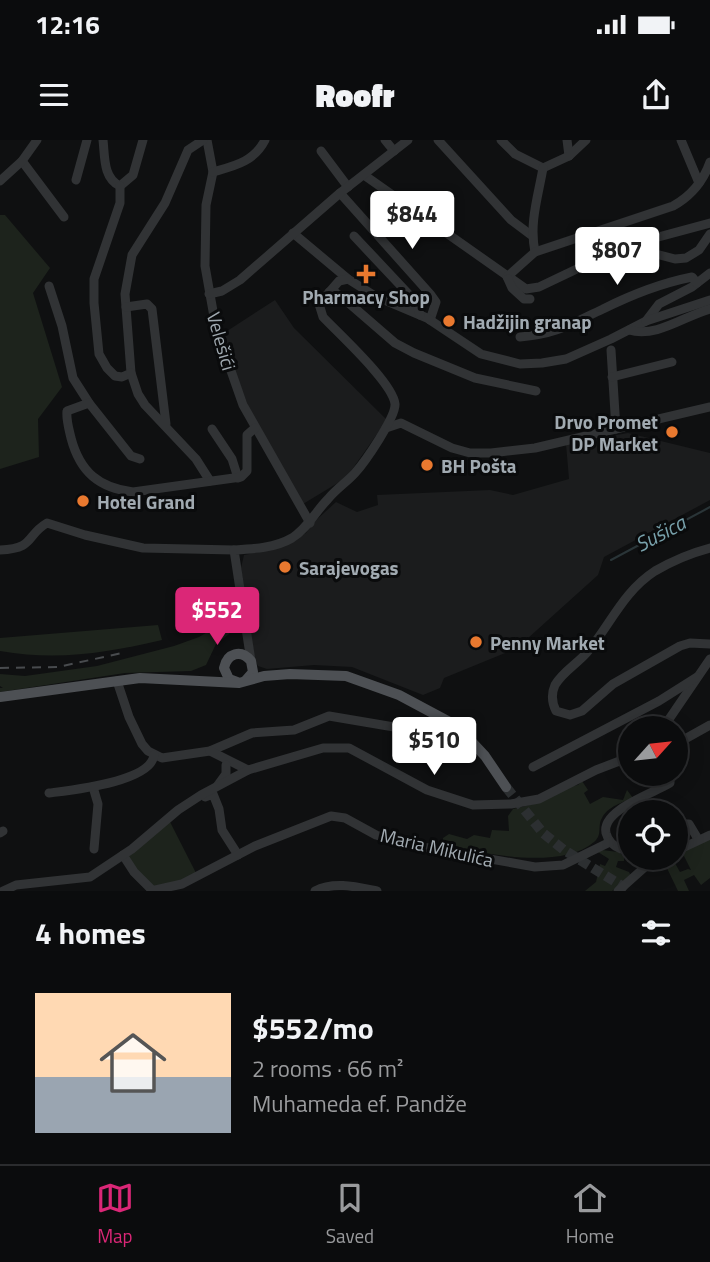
<!DOCTYPE html>
<html lang="en">
<head>
<meta charset="utf-8">
<style>
  :root { --surface:#0b0c0d; --page:#141516; --text:#f1f3f6; --muted:#9a9b9d; --line:#2b2c2e; --accent:#db2777 }
  body { margin:0; font-family:"Titillium Web",sans-serif; background:var(--page); color:var(--text); height:100vh; display:flex; flex-direction:column; font-size:26px; white-space:nowrap }
  * { box-sizing:border-box; margin:0 }
  p { font-size:23px; color:var(--muted) }
  .icon { flex:none; width:38px; height:38px; fill:none; stroke:currentColor; stroke-width:2; stroke-linecap:round; stroke-linejoin:round }
  .map { position:relative; height:751px; overflow:hidden }
  .details { display:flex; flex-direction:column; background:var(--surface); flex:1 }
  .details>* { flex:none }
  .needle { width:46px; rotate:63deg }
  .tools { position:absolute; left:618px; top:576px; display:grid; gap:14px }
  .tools a { display:grid; place-items:center; width:70px; height:70px; border-radius:50%; background:var(--surface); box-shadow:0 4px 18px #0003,0 0 0 2px var(--line); font-size:35px }
  .price { position:absolute; translate:-50% -60px; padding:0 16px; border-radius:7px; background:#fff; color:#222; font-size:23px; line-height:46px; filter:drop-shadow(0 2px 4px #0008) }
  .price::after { content:''; position:absolute; left:50%; top:42px; width:21px; height:16px; margin-left:-10px; background:inherit; clip-path:polygon(0 0,100% 0,50% 100%) }
  .price.on { background:var(--accent); color:#fff }
  ul { padding:0; list-style:none }
  li { display:flex; align-items:center; gap:21px; height:175px; padding:0 35px }
  li+li { border-top:2px solid var(--line) }
  li span { display:grid; place-items:center; flex:none; width:196px; height:140px; border-radius:0px; color:#555 }
  li>.icon { margin-inline-start:auto }
  span .icon { width:84px; height:84px; fill:#fffc; stroke-width:1 }
  li b { font-size:30px }
  h2 { display:flex; justify-content:space-between; align-items:center; height:84px; padding:0 35px; font-size:30px }
  .status { display:flex; justify-content:space-between; align-items:center; height:49px; padding:0 35px; background:var(--surface); direction:ltr }
  .status svg { height:19px; fill:currentColor }
  header { display:flex; justify-content:space-between; align-items:center; height:91px; padding:0 35px; background:var(--surface); font-size:32px; font-weight:800 }
  .menu { display:flex; justify-content:space-around; align-items:center; height:98px; border-top:2px solid var(--line); background:var(--surface); font-size:19px; color:var(--muted) }
  .menu a { display:grid; justify-items:center; gap:4px }
  .menu .on { color:var(--accent) }
  .map>svg:first-child { display:block }
  .built { fill:#1b1c1d }
  .green { fill:#1d231c }
  .lines { fill:none; stroke-linecap:round; stroke-linejoin:round }
  .stream { stroke:#2a3538; stroke-width:2 }
  .major-tunnel { stroke:#2c2f31; stroke-width:10; stroke-dasharray:10 5; stroke-linecap:butt }
  .minor { stroke:#313335; stroke-width:9 }
  .major { stroke:#4d5054; stroke-width:10 }
  .rail { stroke:#484b4e; stroke-width:2; stroke-dasharray:9 7; stroke-linecap:butt }
  .poi-dot { fill:#e9792f; stroke:#0a0b0c; stroke-width:2.5 }
  .labels { text-anchor:middle; dominant-baseline:central; stroke-width:6; stroke-linejoin:round; paint-order:stroke }
  .poi-label { font-size:19px; font-weight:bold; fill:#a1aab1; stroke:#0a0b0c; text-anchor:start }
  .street-label { font-size:19px; fill:#a1aab1; stroke:#0a0b0c }
  .water-label { font-size:21px; font-style:italic; fill:#78a1ab; stroke:#0a0b0c }
</style>
</head>
<body>
<div class="status"><b>12:16</b><svg viewBox="0 0 49 12"><path d="M0 12V9h3v3zM5 12V6h3v6zM10 12V3h3v9zM15 12V0h3v12zM26 1h20v11H26zM47 4h2v5h-2z"/></svg></div>
<header><svg class="icon" aria-label="menu" viewBox="0 0 24 24"><path d="M4 6h16M4 12h16M4 18h16"/></svg>Roofr<svg class="icon" aria-label="share" viewBox="0 0 24 24"><path d="M12 15V3M7 8l5-5 5 5M5 13v7h14v-7"/></svg></header>
<div class="map">
<svg width="710" height="751" viewBox="0 0 710 751">
  <rect width="100%" height="100%" fill="#0f1011"/>
  <g class="built">
    <path d="M275,160l19,28 93,92 -41,58 -43,26 -51,-88 -31,-81z"/>
    <path d="M628,293l82,20v47l-106,57 -6,18 -81,73 -73,30 -4,10 -17,7 -71,-28 -38,-2 -47,4 -9,-3 -3,-5 -14,-93 3,-13 31,-6 31,-16 7,-10 23,-21 21,10 21,-7 -1,-10 113,-5 23,5 56,-16 -3,-35z"/>
  </g>
  <g class="green">
    <path d="M0,75h5l45,53 -17,25 29,94 -24,32 1,38 -39,12z"/>
    <path d="M232,478l1,8 -4,8 -13,10 -10,21 -15,6 -66,2 -125,19v-4h3l-3,-2v-12l25,2 72,-10 77,-20 25,-9z"/>
    <path d="M158,485l4,15c-56,13 -104,21 -162,11v-13z"/>
    <path d="M582,641l6,9 -4,3 6,11 13,-7 20,3 4,-10 6,8c-10,4 -26,9 -31,20 -5,8 1,17 -8,24 -32,28 -114,13 -151,0v-4l6,-4 18,5 7,-4 16,3 2,-8 17,1 -1,-15 5,-7 25,-6 34,-17 6,-1z"/>
    <path d="M168,678l30,59 -46,13 -29,-37z"/>
    <path d="M710,698v40l-9,7 -7,-10 -10,5 5,11h-11l-14,-29 8,-4 8,14 8,-3 3,1 -8,-16 3,-6z"/>
    <path d="M602,710l16,2 6,4v5h-6l-2,6 13,5 2,4 -19,15h-27l11,-9 4,-18 5,2 4,-7 -11,-7z"/>
  </g>
  <g class="lines">
    <path class="stream" d="M611,420l99,-53"/>
    <path class="major-tunnel" d="M506,647l37,46 21,17 66,41"/>
    <g class="minor">
      <path d="M103,0c2,17 0,38 17,46l13,-11 10,-35"/>
      <path d="M207,0l6,32 -7,33 -1,61 11,62 27,77 67,118"/>
      <path d="M385,0l9,11"/>
      <path d="M438,0l73,80 20,15"/>
      <path d="M501,0l14,14 28,14"/>
      <path d="M567,0l2,16"/>
      <path d="M681,0l18,43"/>
      <path d="M321,11l27,36"/>
      <path d="M22,21l42,56"/>
      <path d="M543,28l26,-12 17,-16"/>
      <path d="M213,32c21,-6 41,-10 52,-32"/>
      <path d="M364,35l162,114 13,-2 86,-41 85,-23"/>
      <path d="M76,40l11,-40"/>
      <path d="M0,41l22,-20 15,-21"/>
      <path d="M120,46v17l-26,76v24l5,51 8,14 8,8 7,1 9,-4 -6,-79 7,-39 33,-52 23,-53 15,-10"/>
      <path d="M340,53l91,102 5,7 -6,18"/>
      <path d="M618,85l7,21"/>
      <path d="M293,93l55,46 27,17 52,22 54,36 39,10 22,-1 24,-4 45,-20 35,-18 13,-17 33,-17 18,-14"/>
      <path d="M354,96l62,66 4,13"/>
      <path d="M535,112c-6,-29 3,-55 8,-84"/>
      <path d="M613,127l39,-14 23,6 11,-1 13,-8 11,-16"/>
      <path d="M507,137l28,-25 138,-46c18,-10 30,-24 37,-44"/>
      <path d="M508,139l4,9 12,11h6"/>
      <path d="M49,146l13,40 11,52 16,25"/>
      <path d="M329,152l7,1 7,5 52,45 19,10 61,25 61,13"/>
      <path d="M209,154l13,-3 18,-11 100,-87 68,-53"/>
      <path d="M126,167l21,-3 5,5 14,115"/>
      <path d="M646,181l64,-21"/>
      <path d="M629,190c28,8 55,-14 81,-21"/>
      <path d="M520,197c37,-3 51,-13 83,-28 28,-14 59,-26 89,-32l5,6"/>
      <path d="M611,210l5,79"/>
      <path d="M131,233l7,21 7,11 51,54 14,22"/>
      <path d="M612,237l60,-15"/>
      <path d="M386,288l15,-5 51,25 18,5h21l44,-5 175,-41"/>
      <path d="M212,289l20,30 6,19"/>
      <path d="M140,319l-9,-3 -42,-53 -22,8c-1,9 2,18 4,27 9,34 28,50 62,54l108,-15 6,-6v-36l8,-7"/>
      <path d="M710,408c-19,5 -38,13 -55,23 -31,20 -44,52 -66,79 -10,13 -26,21 -34,35 -4,9 -3,18 1,26l14,4 12,-4 31,-27 67,-38 10,-3 20,1"/>
      <path d="M0,410c36,-2 25,-14 47,-27l38,12 58,13 91,2"/>
      <path d="M251,521l-17,-111c19,-1 41,-2 58,-12 16,-10 23,-26 36,-39 8,-10 19,-17 27,-26 10,-11 41,-56 40,-69 -2,-21 -56,-70 -72,-87l-4,-13 20,-23 9,-2"/>
      <path d="M117,541l12,36 13,27 6,7 14,7 48,-7 42,-18 42,-3 35,-14 65,11 75,10"/>
      <path d="M663,588l47,-69"/>
      <path d="M676,604l34,-19"/>
      <path d="M210,611l38,19"/>
      <path d="M533,627l126,-66 38,-24"/>
      <path d="M218,645l8,-11v-9"/>
      <path d="M93,647l5,17 -4,45"/>
      <path d="M49,653c23,-3 102,-11 105,-38"/>
      <path d="M205,657l8,-3 6,15 3,21 16,25"/>
      <path d="M676,684h13l9,15"/>
      <path d="M0,693l3,-2"/>
      <path d="M630,707l-9,2c-8,-3 -13,-8 -15,-16 -5,-23 48,-40 64,-50v-9"/>
      <path d="M676,711l34,-16"/>
      <path d="M123,715l11,17 18,18"/>
      <path d="M3,751l13,-6 74,-8 42,-28 46,-39 23,-15 47,-25 75,-22h26l78,42 46,15 38,-1 28,-5 57,-29 34,-13"/>
      <path d="M151,751l31,-7 73,-38 76,-30 14,2 31,17 30,9 129,23 28,-2 47,-23"/>
      <path d="M315,751c19,-10 42,-4 62,0"/>
      <path d="M618,751l27,-24 18,-9"/>
    </g>
    <g class="major">
      <path d="M237,542l-8,-3 -5,-11c3,-15 17,-19 27,-7l2,11 -7,8"/>
      <path d="M0,557l140,-19 99,5 25,-7 26,-2 56,2 53,19 58,31 28,30 21,31"/>
    </g>
    <path class="rail" d="M0,528l58,-1 64,-14"/>
  </g>
  <g class="poi-dot">
    <path d="M362.5 123.5h7v7h7v7h-7v7h-7v-7h-7v-7h7z"/>
    <circle cx="449" cy="181" r="7"/>
    <circle cx="672" cy="292" r="7"/>
    <circle cx="427" cy="325" r="7"/>
    <circle cx="83" cy="361" r="7"/>
    <circle cx="285" cy="427" r="7"/>
    <circle cx="476" cy="502" r="7"/>
  </g>
  <g class="labels">
    <g class="poi-label">
      <text x="366" y="156" text-anchor="middle">Pharmacy Shop</text>
      <text x="463" y="181">Hadžijin granap</text>
      <text x="658" y="281" text-anchor="end">Drvo Promet<tspan x="658" dy="22">DP Market</tspan></text>
      <text x="441" y="325">BH Pošta</text>
      <text x="97" y="361">Hotel Grand</text>
      <text x="299" y="427">Sarajevogas</text>
      <text x="490" y="502">Penny Market</text>
    </g>
    <g class="street-label">
      <text transform="translate(222 201) rotate(74)">Velešići</text>
      <text transform="translate(437 707) rotate(13)">Maria Mikulića</text>
    </g>
    <g class="water-label">
      <text transform="translate(660 393) rotate(-28)">Sušica</text>
    </g>
  </g>
</svg>
<div class="tools">
<a><svg class="needle" viewBox="-14 -14 28 28"><path d="M0-13l5 13h-10z" fill="#e53935"/><path d="M0 13l5-13h-10z" fill="#9a9b9d"/></svg></a>
<a><svg class="icon" aria-label="locate" viewBox="0 0 24 24"><circle cx="12" cy="12" r="6"/><path d="M12 2v4M12 18v4M2 12h4M18 12h4"/></svg></a>
</div>
<b class="price" style="left:412px;top:111px">$844</b>
<b class="price" style="left:617px;top:147px">$807</b>
<b class="price on" style="left:217px;top:507px">$552</b>
<b class="price" style="left:434px;top:637px">$510</b>
</div>
<section class="details">
<h2>4 homes<svg class="icon" aria-label="filters" viewBox="0 0 24 24"><path d="M4 7h16M4 17h16"/><circle cx="9" cy="7" r="2"/><circle cx="15" cy="17" r="2"/></svg></h2>
<ul>
<li><span style="background:linear-gradient(#ffd9b3 60%,#9aa5b1 0)"><svg class="icon" aria-label="home" viewBox="0 0 24 24"><path d="M3 11l9-7 9 7M6 9v11h12V9"/></svg></span><div><b>$552/mo</b><p>2 rooms · 66 m²</p><p>Muhameda ef. Pandže</p></div></li>
</ul>
</section>
<nav class="menu">
<a class="on"><svg class="icon" aria-label="map" viewBox="0 0 24 24"><path d="M3 6l6-2 6 2 6-2v14l-6 2-6-2-6 2zM9 4v14M15 6v14"/></svg>Map</a>
<a><svg class="icon" aria-label="saved" viewBox="0 0 24 24"><path d="M7 4h10v16l-5-4-5 4z"/></svg>Saved</a>
<a><svg class="icon" aria-label="home" viewBox="0 0 24 24"><path d="M3 11l9-7 9 7M6 9v11h12V9"/></svg>Home</a>
</nav>
</body>
</html>
